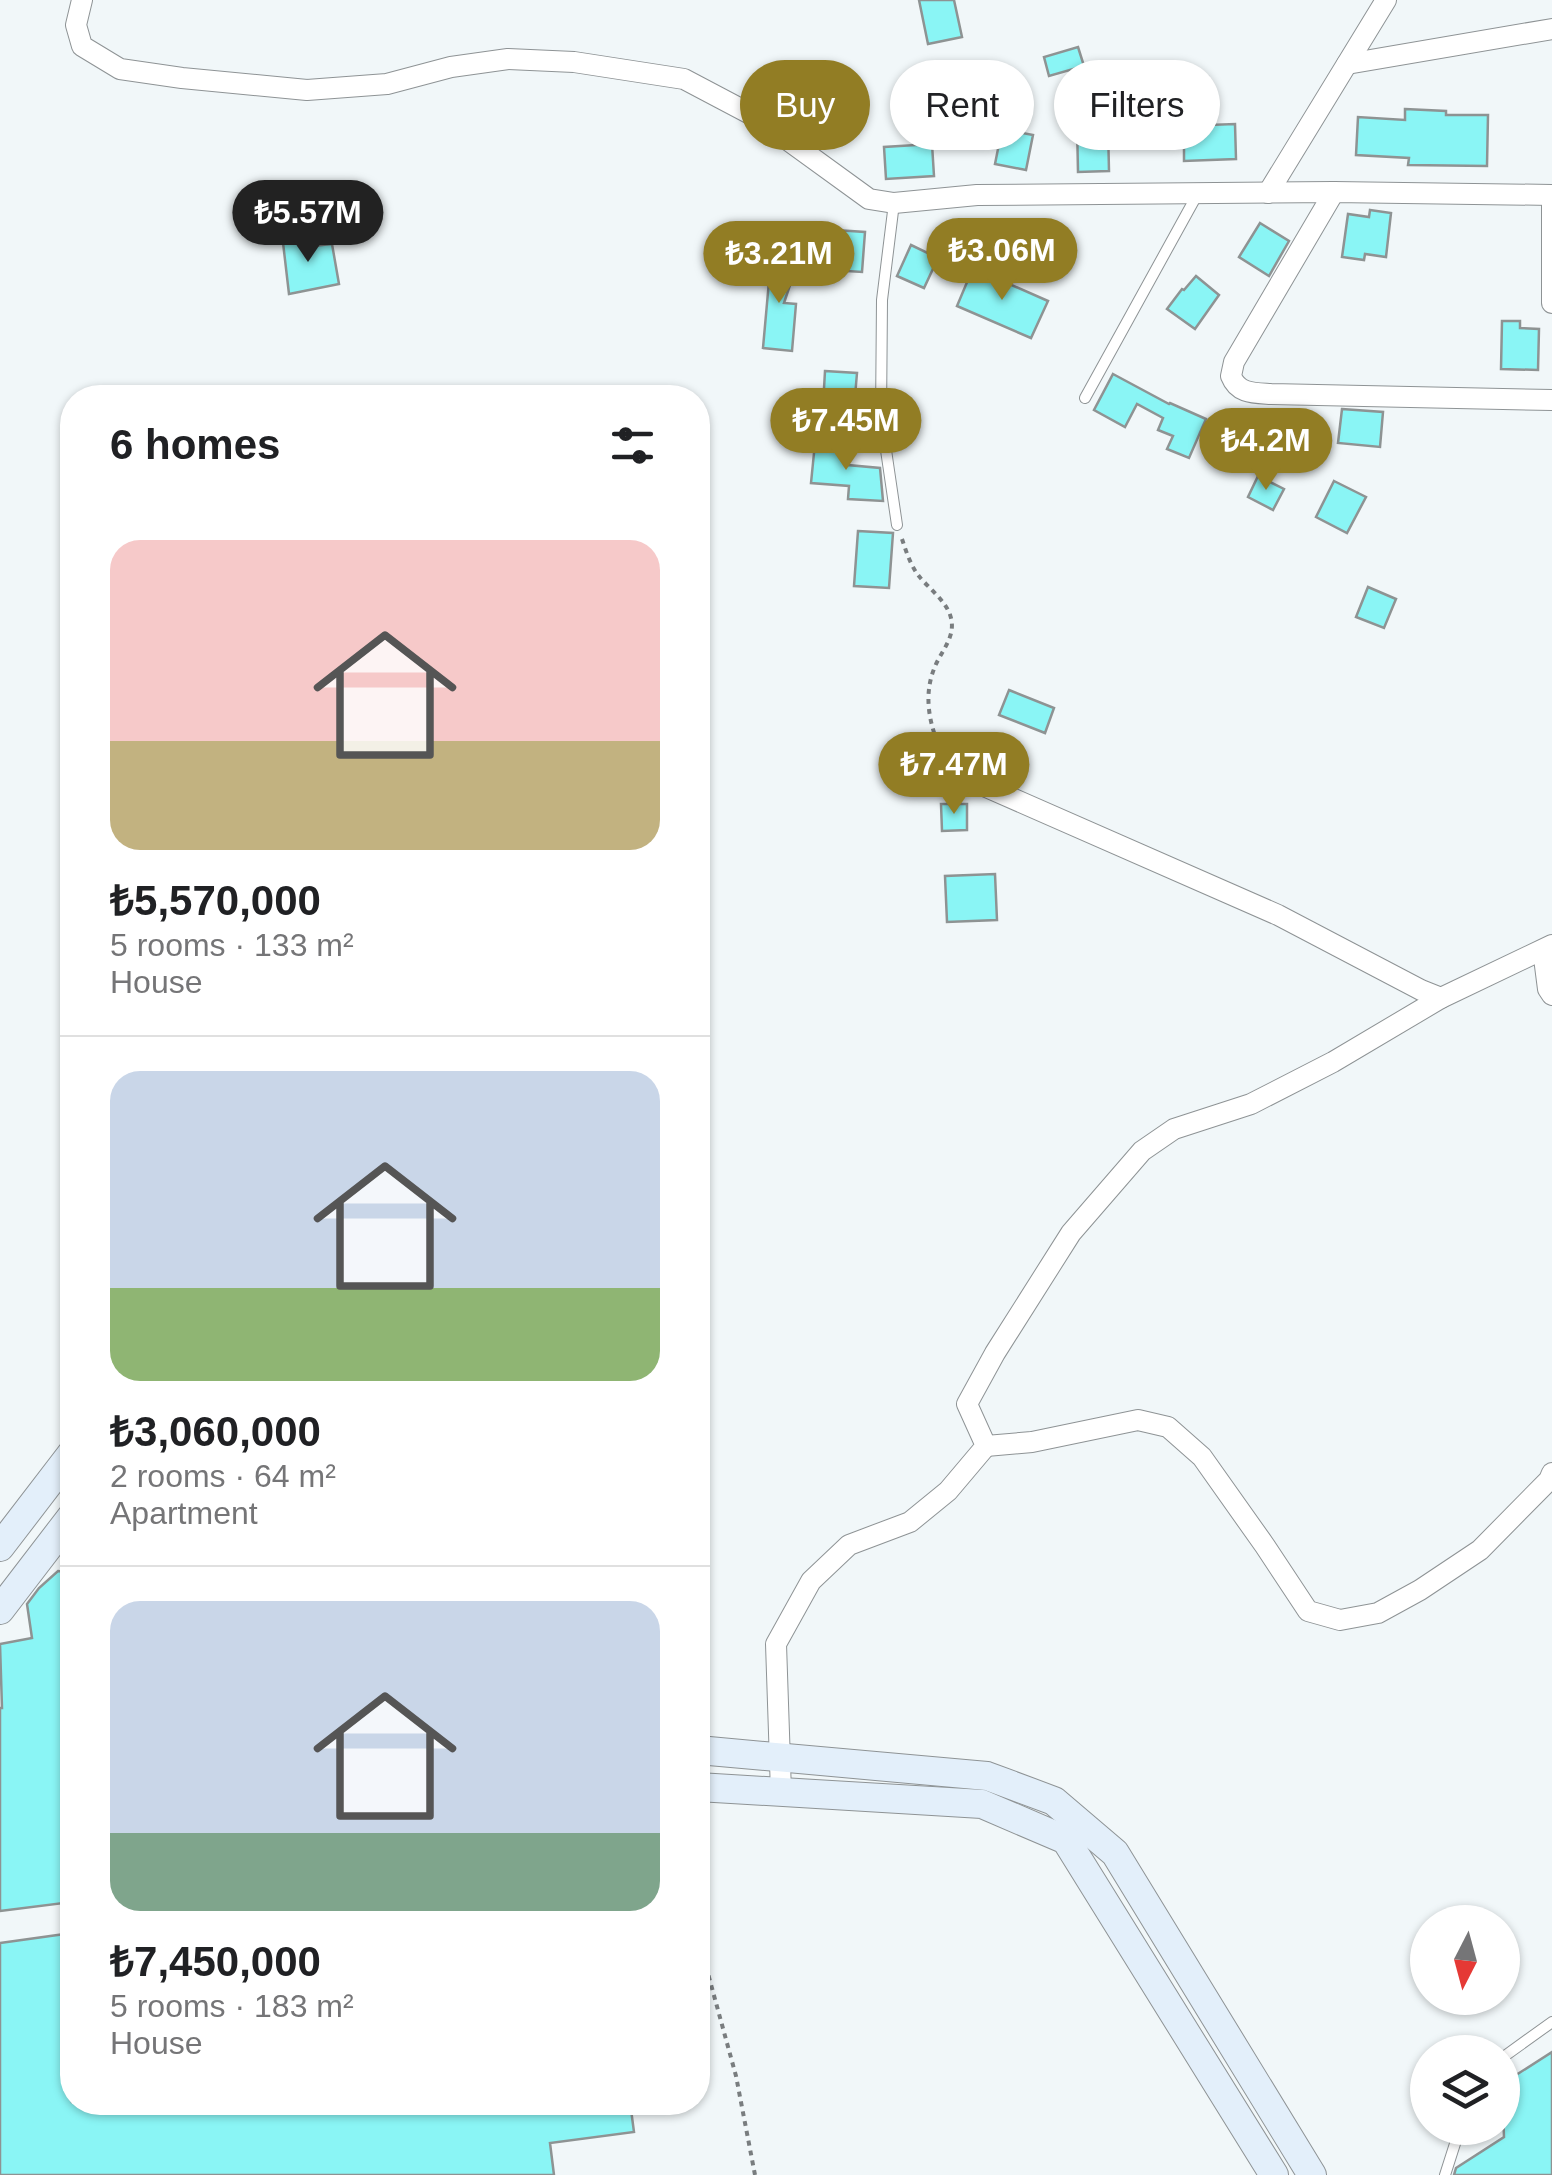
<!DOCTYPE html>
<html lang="en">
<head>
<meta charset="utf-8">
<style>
  :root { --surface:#fff; --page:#f6f6f6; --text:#202124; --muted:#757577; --line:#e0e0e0; --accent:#927d24 }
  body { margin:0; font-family:Arial,sans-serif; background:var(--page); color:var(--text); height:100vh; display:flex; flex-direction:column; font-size:38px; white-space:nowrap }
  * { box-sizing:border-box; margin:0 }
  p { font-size:32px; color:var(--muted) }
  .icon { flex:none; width:55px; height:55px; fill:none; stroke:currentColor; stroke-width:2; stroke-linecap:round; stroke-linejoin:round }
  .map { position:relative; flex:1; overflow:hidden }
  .sheet { position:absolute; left:60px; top:385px; width:650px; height:1730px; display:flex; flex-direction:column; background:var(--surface); border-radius:40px; box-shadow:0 2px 8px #0004 }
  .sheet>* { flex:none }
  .banner { position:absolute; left:740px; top:60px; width:660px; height:90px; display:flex; gap:20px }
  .needle { width:65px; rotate:186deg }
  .buttons { position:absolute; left:1410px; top:1905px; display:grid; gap:20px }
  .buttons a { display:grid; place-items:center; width:110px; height:110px; border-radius:50%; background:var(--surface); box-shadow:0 2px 8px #0004; font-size:50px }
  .price { position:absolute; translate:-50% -85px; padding:0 22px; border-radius:35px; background:var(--accent); color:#fff; font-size:32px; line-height:65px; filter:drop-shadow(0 2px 5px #0008) }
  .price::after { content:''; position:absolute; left:50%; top:60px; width:30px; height:22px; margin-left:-15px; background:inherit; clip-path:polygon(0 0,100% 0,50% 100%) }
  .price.current { background:#222; color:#fff }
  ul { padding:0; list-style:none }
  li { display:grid; align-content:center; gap:20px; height:530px; padding:0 50px }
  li+li { border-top:2px solid var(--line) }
  li span { display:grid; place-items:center; height:310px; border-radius:30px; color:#555 }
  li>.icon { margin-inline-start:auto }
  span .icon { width:180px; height:180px; fill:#fffc; stroke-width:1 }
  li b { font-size:42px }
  h2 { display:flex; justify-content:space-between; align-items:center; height:120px; padding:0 50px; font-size:42px }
  .pill { padding:0 35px; border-radius:45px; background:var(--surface); box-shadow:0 2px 8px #0004; font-size:35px; line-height:90px }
  .pill.current { background:var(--accent); color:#fff }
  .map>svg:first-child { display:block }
  .building { fill:#8af5f5; stroke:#8e9393; stroke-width:2.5 }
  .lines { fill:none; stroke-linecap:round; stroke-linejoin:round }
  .lane-casing { stroke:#8e9395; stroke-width:12 }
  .street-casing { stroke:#8e9395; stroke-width:22 }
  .secondary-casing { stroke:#8e9395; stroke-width:30 }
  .path { stroke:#797d7f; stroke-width:4; stroke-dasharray:5 5; stroke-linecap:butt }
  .lane { stroke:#fff; stroke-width:10 }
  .street { stroke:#fff; stroke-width:20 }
  .secondary { stroke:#e3effa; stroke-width:28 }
</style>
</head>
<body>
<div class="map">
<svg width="1552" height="2175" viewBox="0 0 1552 2175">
  <rect width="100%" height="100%" fill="#f1f7f9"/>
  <g class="building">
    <path d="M919,0h35l8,37 -34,7z"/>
    <path d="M1078,47l6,19 -35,10 -5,-19z"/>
    <path d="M1208,77l1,48 26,-1 1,35 -52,2v-48h-8l-1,-35z"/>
    <path d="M1118,78l13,42 -23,7 1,44 -31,1 -1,-48h22l-11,-36z"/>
    <path d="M963,102l31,1 -3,24 -42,-5 2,-16 11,1z"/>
    <path d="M1405,109l41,2v4h42l-1,51 -79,-1 1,-7 -53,-3 2,-38 47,3z"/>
    <path d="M1002,129l31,6 -7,35 -31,-6z"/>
    <path d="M932,144l2,32 -48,3 -2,-32z"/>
    <path d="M1370,210l21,3 -5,44 -21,-3 -1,6 -22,-3 6,-43 21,3z"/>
    <path d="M1260,223l29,18 -20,35 -30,-19z"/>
    <path d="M835,230l30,2 -3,40 -30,-2z"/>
    <path d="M297,232l1,10 15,-2 1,6 18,-2 7,40 -50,10 -7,-60z"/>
    <path d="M911,245l27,13 -14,30 -27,-12z"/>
    <path d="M767,258l29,9 -12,36 12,1 -4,47 -29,-3 6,-67 -9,-3z"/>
    <path d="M973,268l75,33 -17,37 -74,-32z"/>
    <path d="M1196,276l23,19 -24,34 -28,-20 15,-20 2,1z"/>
    <path d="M1502,321h18v7l19,1 -1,41 -37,-1z"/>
    <path d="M825,371l32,2 -3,35 -31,-2z"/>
    <path d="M1113,374l56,30 1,-1 36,16 -17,39 -22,-9 6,-13 -15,-6 5,-12 -26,-14 -12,23 -31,-17z"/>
    <path d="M1342,409l41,3 -3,35 -42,-4z"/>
    <path d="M815,443l35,3 -2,19 32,3 3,33 -35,-2 1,-13 -38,-3z"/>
    <path d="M1258,476l26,13 -11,21 -25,-13z"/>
    <path d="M1334,481l32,16 -19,36 -31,-16z"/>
    <path d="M858,531l35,2 -4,55 -35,-2z"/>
    <path d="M1368,587l28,12 -12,29 -28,-11z"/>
    <path d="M1009,690l45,18 -9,25 -46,-18z"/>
    <path d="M941,804h26v26l-25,1z"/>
    <path d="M995,874l2,46 -50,2 -2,-46z"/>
    <path d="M58,1571l14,2v329l-72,9v-203h2l-2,-64 32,-6 -5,-34 12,-16z"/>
    <path d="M72,1933v169h558l4,30 -84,11 4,32h-554v-232z"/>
    <path d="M1552,2052v123h-98l2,-7 48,-31 -2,-53z"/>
  </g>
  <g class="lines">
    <defs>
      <g id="lane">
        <path d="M894,203l-12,97 -1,116 16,109"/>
        <path d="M1085,398l112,-203"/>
        <path d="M1502,2058l50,-36"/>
        <path d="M1445,2175l15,-47"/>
      </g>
      <g id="street">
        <path d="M82,0l-6,25 6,21 38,23 62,9 125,12 80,-6 64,-17 57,-8 66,3 110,17 72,38 113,82 25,4 83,-8 357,-3 218,3"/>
        <path d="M1347,64l205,-35"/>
        <path d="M1334,192l-100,170 -3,14c7,18 23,17 40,18l281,6"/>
        <path d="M1268,193l118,-193"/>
        <path d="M1552,195v108"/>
        <path d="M959,775l319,140 143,75 20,8 111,-53"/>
        <path d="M1543,950l5,39 4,6"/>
        <path d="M986,1446l46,-4 106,-22 30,7 34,30 63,89 43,65 32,9 38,-7 42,-23 60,-40 69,-70 3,-7"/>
        <path d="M781,1792l-5,-148 35,-63 38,-36 61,-23 38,-31 38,-45 -19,-42 28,-51 76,-120 71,-82 32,-22 77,-25 82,-42 108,-64"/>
      </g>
      <g id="secondary">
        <path d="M0,1547l72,-94"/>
        <path d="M0,1610l72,-94"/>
        <path d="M698,1750l289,26 67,25 61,52 197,322"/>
        <path d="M698,1787l284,17 84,36 208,335"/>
      </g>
    </defs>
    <use href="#lane" class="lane-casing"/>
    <use href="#street" class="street-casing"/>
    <use href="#secondary" class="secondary-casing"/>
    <g class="path">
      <path d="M902,539c4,12 8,25 16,36 10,13 29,26 33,43 5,20 -11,34 -17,51 -12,30 -3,64 12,91"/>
      <path d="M698,1937l38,139 19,99"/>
    </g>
    <use href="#lane" class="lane"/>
    <use href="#street" class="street"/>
    <use href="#secondary" class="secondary"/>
  </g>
</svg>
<div class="buttons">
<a><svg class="needle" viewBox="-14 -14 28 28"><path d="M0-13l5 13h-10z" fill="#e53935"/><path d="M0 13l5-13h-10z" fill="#757577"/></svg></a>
<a><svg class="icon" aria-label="layers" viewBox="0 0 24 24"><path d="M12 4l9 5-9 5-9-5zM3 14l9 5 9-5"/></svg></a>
</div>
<b class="price current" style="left:308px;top:265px">₺5.57M</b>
<b class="price" style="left:1002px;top:303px">₺3.06M</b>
<b class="price" style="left:779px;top:306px">₺3.21M</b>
<b class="price" style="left:846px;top:473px">₺7.45M</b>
<b class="price" style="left:1266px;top:493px">₺4.2M</b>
<b class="price" style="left:954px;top:817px">₺7.47M</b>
<div class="banner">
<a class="pill current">Buy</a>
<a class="pill">Rent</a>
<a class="pill">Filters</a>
</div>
<section class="sheet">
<h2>6 homes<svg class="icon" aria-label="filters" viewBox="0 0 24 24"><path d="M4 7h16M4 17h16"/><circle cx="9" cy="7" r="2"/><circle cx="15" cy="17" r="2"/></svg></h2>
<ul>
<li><span style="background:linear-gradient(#f6c9c9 65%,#c2b280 0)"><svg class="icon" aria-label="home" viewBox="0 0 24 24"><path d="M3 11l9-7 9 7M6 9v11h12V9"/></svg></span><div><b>₺5,570,000</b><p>5 rooms · 133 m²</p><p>House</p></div></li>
<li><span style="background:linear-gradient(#c9d6e8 70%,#8fb573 0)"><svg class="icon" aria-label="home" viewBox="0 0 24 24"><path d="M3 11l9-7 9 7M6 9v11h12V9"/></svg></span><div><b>₺3,060,000</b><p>2 rooms · 64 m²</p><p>Apartment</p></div></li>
<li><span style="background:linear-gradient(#c9d6e8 75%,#7fa58c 0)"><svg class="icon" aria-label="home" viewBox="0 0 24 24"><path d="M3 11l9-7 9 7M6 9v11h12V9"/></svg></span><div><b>₺7,450,000</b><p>5 rooms · 183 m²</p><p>House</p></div></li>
</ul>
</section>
</div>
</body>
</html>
